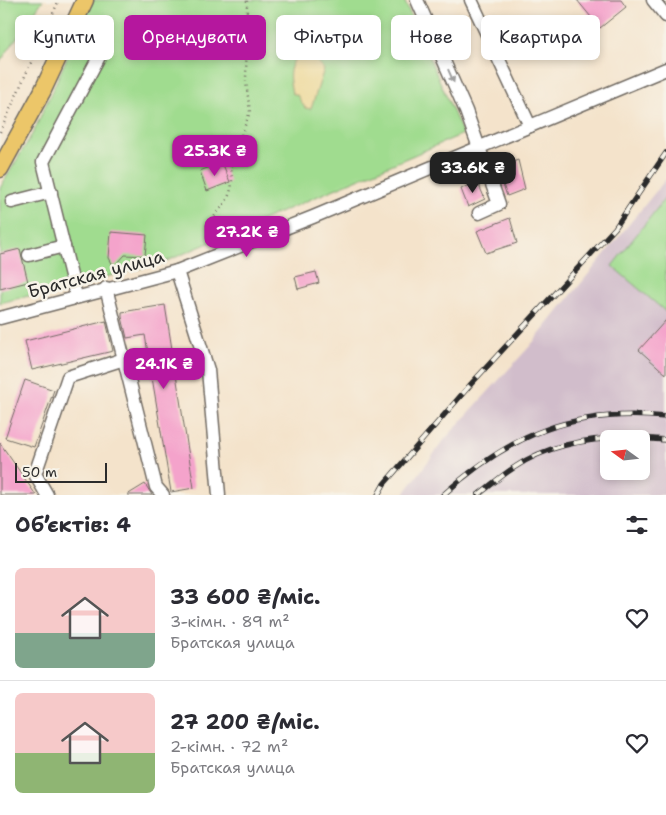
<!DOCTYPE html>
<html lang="uk">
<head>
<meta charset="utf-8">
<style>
  :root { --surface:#fff; --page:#f2f2f3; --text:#2b2b33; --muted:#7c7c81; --line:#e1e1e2; --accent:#b5179e }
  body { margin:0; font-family:"Shantell Sans",sans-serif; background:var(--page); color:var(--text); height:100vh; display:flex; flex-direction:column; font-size:19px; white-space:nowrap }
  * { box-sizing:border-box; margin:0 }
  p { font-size:16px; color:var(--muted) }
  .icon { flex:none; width:28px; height:28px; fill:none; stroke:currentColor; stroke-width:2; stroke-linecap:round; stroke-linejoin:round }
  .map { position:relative; height:495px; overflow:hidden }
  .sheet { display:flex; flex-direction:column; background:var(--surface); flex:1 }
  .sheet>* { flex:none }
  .guide { position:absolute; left:15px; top:15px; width:636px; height:45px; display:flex; gap:10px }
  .needle { width:32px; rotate:285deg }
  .fabs { position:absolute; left:600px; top:430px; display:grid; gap:10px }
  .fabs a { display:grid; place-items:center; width:50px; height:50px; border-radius:8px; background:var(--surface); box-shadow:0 2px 8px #0003; font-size:25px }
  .scale { position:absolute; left:15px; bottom:12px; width:92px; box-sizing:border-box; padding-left:5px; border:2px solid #2b2b2b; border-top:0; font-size:14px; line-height:18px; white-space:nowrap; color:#2b2b2b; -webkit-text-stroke:4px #f7f3e8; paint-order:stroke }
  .price { position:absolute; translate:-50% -42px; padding:0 11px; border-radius:10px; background:var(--accent); color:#fff; font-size:16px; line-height:32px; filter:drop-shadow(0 1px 2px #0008) }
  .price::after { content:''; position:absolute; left:50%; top:30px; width:15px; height:11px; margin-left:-8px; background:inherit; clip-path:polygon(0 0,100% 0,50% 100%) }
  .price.on { background:#222; color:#fff }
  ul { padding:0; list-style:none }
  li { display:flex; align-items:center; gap:15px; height:125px; padding:0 15px }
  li+li { border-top:1px solid var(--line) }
  li span { display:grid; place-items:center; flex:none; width:140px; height:100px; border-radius:8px; color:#555 }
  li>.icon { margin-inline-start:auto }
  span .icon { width:60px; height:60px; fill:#fffc; stroke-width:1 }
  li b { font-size:21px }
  h2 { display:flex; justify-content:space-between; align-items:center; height:60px; padding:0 15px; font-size:21px }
  .tag { padding:0 18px; border-radius:8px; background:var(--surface); box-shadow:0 2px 8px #0003; font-size:18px; line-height:45px }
  .tag.on { background:var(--accent); color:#fff }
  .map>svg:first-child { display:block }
  .industrial { fill:#d1bdcb; fill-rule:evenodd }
  .green { fill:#a0dc8f; stroke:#66845d }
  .sand { fill:#eeda9e; stroke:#8c8264 }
  .building { fill:#f4a3cb }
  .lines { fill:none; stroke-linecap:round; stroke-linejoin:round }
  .minor-casing { stroke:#716b63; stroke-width:15 }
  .major-casing { stroke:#716b63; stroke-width:19 }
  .path { stroke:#716b63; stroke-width:2.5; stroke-dasharray:1 4; stroke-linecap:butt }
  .minor { stroke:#fff; stroke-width:12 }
  .major { stroke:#ecc669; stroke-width:16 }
  .rail-casing { stroke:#2b2b2b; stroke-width:5.5 }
  .rail { stroke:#f7f3e8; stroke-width:4; stroke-dasharray:11; stroke-linecap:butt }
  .oneway { fill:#a0a0a0 }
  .labels { text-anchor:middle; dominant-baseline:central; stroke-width:5; stroke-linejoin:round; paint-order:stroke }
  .street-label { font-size:18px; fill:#2b2b2b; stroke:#f7f3e8 }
</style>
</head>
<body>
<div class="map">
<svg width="666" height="495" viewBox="0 0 666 495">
  <rect width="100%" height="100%" fill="#f7f3e8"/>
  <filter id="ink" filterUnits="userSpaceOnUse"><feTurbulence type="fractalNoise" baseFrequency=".02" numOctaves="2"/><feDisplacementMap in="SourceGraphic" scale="10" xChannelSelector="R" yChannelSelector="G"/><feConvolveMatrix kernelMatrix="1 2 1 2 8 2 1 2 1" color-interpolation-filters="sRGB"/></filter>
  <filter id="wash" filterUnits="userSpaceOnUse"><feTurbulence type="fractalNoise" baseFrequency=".0096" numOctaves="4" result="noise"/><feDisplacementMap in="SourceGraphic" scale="20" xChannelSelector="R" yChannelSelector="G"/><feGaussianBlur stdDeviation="1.12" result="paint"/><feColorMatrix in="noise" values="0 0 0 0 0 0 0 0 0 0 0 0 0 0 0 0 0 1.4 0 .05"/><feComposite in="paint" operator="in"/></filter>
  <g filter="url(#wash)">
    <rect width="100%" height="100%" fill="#f4e3cb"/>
    <path class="industrial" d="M666,179v316h-263l42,-56 85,-93zM609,439h32v32h-32z"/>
    <g class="green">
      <path d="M0,0h43l-43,62z"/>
      <path d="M93,0h311l59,134 -301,129 -162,40v-115l34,-57z"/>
      <path d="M666,197v115l-54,-46z"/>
    </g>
    <path class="sand" d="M305,50l19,19 -13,40 -6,-1 -8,-13 -5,-2c-4,-19 -4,-24 7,-41z"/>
    <g id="blocks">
      <g class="building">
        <path d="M577,0h44l5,7 -26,21z"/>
        <path d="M518,160l7,29 -18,7 -10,-28z"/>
        <path d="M222,162l8,20 -23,9 -7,-20z"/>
        <path d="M477,181l8,18 -17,8 -7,-18z"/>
        <path d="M510,218l7,25 -31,10 -9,-22z"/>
        <path d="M111,232l36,3 -2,21 -20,-1 -11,12 -5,-9z"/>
        <path d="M20,249l8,33 -28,7v-35z"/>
        <path d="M316,272l3,11 -21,6 -3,-12z"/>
        <path d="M165,305l29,183 -23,4 -26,-157 -18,3 -5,-21v-5z"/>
        <path d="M666,320v54l-27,-24z"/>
        <path d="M106,321l7,30 -81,19 -7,-29z"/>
        <path d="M25,380l29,10 -20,57 -29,-9z"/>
        <path d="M0,443l36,52h-36z"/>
        <path d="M145,484l7,11h-25z"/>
      </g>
    </g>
  </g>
  <g filter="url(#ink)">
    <use href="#blocks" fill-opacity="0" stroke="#716b63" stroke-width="1"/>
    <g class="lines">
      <defs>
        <g id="minor">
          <path d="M417,0l49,111 33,93 -20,9"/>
          <path d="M471,0l59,126"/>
          <path d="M653,0l13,16"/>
          <path d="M68,38l33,15 -58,109 33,134"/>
          <path d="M12,202l39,-10"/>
          <path d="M29,255l35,-9"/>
          <path d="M177,271l31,99 11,125"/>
          <path d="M106,288l50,199 7,8"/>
          <path d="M0,318l177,-47 136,-54 353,-148"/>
          <path d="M47,495l-12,-21 33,-97 56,-18"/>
        </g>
        <path id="major" d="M0,169l42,-77 43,-92"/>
      </defs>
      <use href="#minor" class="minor-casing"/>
      <use href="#major" class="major-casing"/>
      <g class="path">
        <path d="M0,132l59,-132"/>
        <path d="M212,245c-10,-31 13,-31 19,-56 3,-11 -2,-26 0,-39l8,-9 11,-29 -4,-30 1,-82"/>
      </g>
      <use href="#minor" class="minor"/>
      <use href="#major" class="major"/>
      <defs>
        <g id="rail">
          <path d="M378,495l6,-11 87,-100 144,-156 51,-75"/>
          <path d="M443,495c68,-61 130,-87 223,-78"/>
          <path d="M478,495c12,-9 24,-20 37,-28 43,-29 101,-32 151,-27"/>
        </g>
      </defs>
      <use href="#rail" class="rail-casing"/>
      <use href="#rail" class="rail"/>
    </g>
    <defs><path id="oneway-solid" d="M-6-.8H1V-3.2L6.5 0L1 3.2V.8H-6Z" transform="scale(1.25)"/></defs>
    <use class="oneway" href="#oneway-solid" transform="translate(451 76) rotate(66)"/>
  </g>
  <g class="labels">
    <g class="street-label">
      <text transform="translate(96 274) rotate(-15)">Братская улица</text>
    </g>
  </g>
</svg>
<div class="fabs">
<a><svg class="needle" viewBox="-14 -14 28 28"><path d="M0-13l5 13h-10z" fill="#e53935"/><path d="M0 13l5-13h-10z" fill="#7c7c81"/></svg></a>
</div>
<div class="scale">50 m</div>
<b class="price" style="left:215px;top:177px">25.3K ₴</b>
<b class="price on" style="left:473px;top:194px">33.6K ₴</b>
<b class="price" style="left:247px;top:258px">27.2K ₴</b>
<b class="price" style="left:164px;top:390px">24.1K ₴</b>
<div class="guide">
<a class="tag">Купити</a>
<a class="tag on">Орендувати</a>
<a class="tag">Фільтри</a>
<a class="tag">Нове</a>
<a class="tag">Квартира</a>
</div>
</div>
<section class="sheet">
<h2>Об’єктів: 4<svg class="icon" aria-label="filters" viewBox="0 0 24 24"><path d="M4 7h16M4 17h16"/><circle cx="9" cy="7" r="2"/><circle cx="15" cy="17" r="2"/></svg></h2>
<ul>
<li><span style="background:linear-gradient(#f6c9c9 65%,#7fa58c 0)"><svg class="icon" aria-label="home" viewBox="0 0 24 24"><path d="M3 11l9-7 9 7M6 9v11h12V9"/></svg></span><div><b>33 600 ₴/міс.</b><p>3-кімн. · 89 m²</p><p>Братская улица</p></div><svg class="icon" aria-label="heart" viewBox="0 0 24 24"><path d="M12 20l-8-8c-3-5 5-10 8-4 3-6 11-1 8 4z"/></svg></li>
<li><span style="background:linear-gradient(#f6c9c9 60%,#8fb573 0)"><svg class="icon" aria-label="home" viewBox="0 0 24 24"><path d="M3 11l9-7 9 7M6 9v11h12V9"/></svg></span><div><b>27 200 ₴/міс.</b><p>2-кімн. · 72 m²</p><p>Братская улица</p></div><svg class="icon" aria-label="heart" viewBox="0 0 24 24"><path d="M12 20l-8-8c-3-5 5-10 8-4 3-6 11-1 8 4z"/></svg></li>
</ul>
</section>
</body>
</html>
